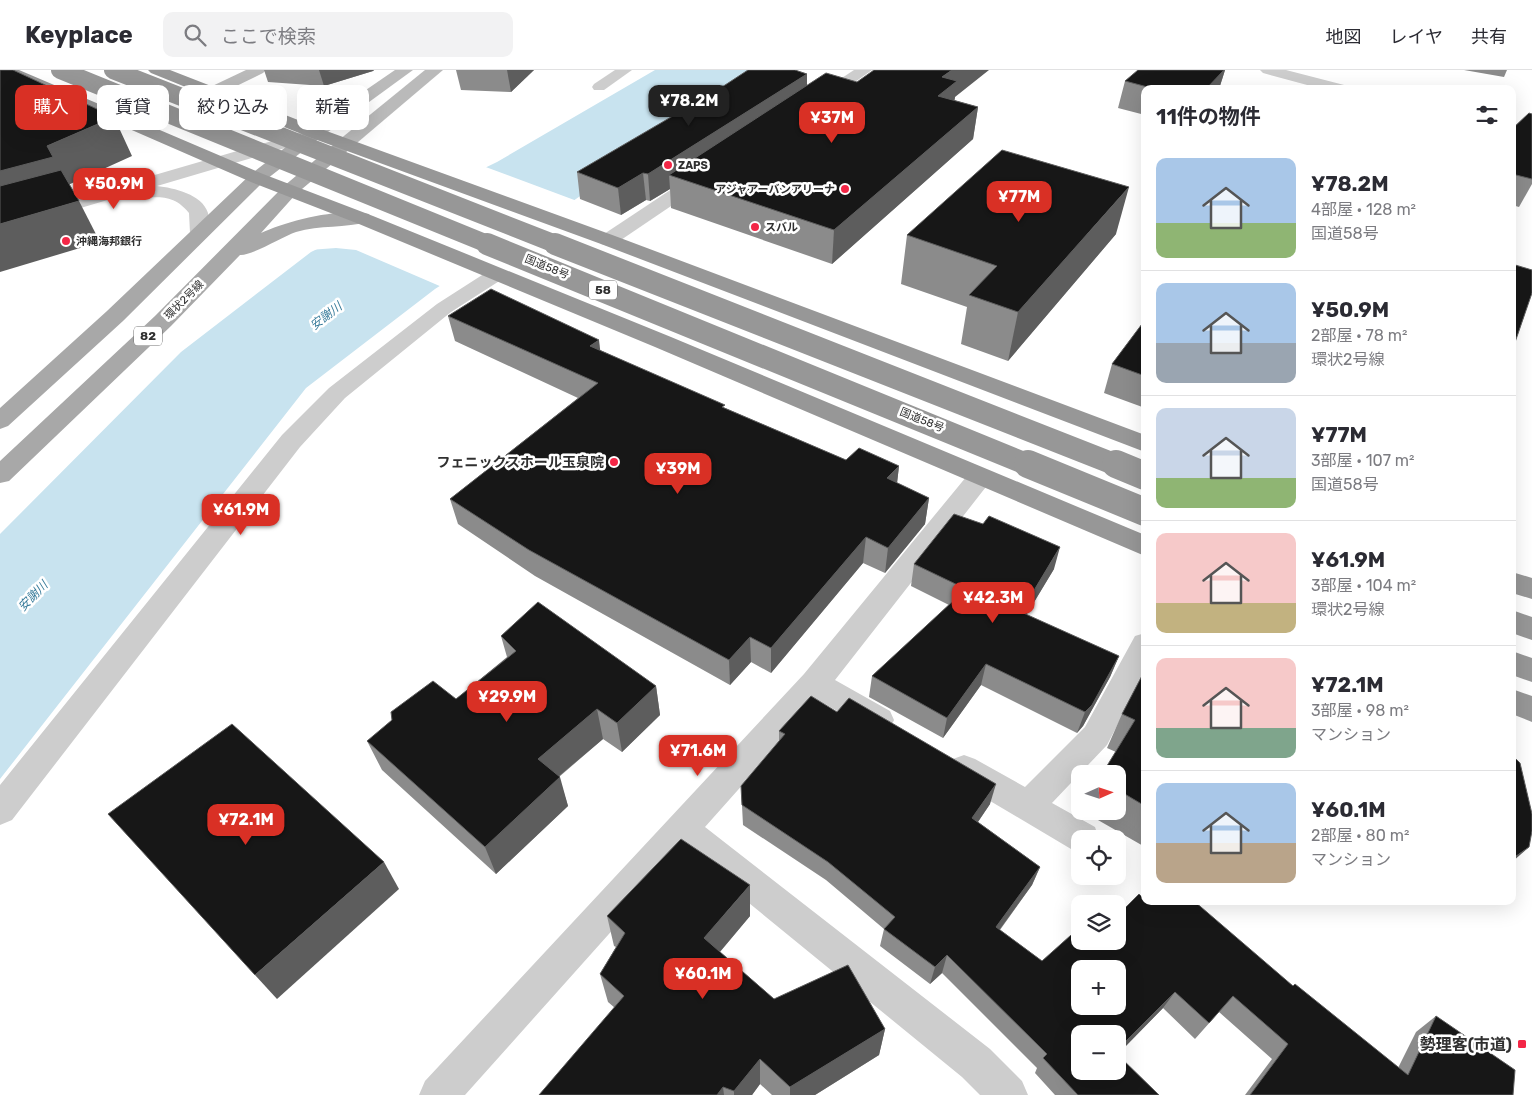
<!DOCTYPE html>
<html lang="ja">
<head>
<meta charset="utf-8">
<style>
  :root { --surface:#fff; --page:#f2f2f3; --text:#2b2b33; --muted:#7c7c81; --line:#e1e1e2; --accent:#d93025 }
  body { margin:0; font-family:Rubik,"Noto Sans JP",sans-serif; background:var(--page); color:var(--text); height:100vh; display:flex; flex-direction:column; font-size:19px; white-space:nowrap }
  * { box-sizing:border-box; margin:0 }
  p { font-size:16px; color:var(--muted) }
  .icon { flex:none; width:28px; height:28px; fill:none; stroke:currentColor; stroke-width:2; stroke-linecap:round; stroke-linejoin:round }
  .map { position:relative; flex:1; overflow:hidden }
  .drawer { position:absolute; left:1141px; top:15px; width:375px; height:820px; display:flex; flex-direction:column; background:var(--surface); border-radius:10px; box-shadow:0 5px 20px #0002 }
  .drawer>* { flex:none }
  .guide { position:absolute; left:15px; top:15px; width:475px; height:45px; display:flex; gap:10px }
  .needle { width:32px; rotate:87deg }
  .fabs { position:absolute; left:1071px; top:695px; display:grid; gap:10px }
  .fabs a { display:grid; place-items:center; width:55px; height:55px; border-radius:10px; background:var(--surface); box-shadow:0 5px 20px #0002; font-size:25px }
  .price { position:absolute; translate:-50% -42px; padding:0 11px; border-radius:10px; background:var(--accent); color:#fff; font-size:16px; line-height:32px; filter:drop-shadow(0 1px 2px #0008) }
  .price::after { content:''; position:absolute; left:50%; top:30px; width:15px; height:11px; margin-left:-8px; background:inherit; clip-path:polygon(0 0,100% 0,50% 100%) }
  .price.on { background:#222; color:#fff }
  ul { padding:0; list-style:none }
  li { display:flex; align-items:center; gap:15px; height:125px; padding:0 15px }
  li+li { border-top:1px solid var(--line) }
  li span { display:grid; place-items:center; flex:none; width:140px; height:100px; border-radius:10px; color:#555 }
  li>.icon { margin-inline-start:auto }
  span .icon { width:60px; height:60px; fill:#fffc; stroke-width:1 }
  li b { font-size:21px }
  h2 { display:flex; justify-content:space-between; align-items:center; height:60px; padding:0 15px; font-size:21px }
  .tag { padding:0 18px; border-radius:10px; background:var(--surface); box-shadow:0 5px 20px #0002; font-size:18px; line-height:45px }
  .tag.on { background:var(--accent); color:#fff }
  header { display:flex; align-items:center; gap:30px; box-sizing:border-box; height:70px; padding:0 25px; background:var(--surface); border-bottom:1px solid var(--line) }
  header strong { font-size:24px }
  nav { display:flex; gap:28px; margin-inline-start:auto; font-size:18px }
  .search { width:350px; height:45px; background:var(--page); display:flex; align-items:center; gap:12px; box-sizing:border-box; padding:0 18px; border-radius:10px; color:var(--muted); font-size:19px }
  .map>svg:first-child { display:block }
  .water { fill:#c8e3ef }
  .pier { fill:#fff }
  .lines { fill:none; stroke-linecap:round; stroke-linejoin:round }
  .lane { fill:#cdcdcd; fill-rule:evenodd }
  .street { fill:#cdcdcd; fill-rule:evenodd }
  .secondary { fill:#bababa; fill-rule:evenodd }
  .primary { fill:#a8a8a8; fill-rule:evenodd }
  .highway { fill:#979797; fill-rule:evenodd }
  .highway-bridge-far2 { stroke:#979797; stroke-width:18 }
  .highway-bridge-far1 { stroke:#979797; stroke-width:22 }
  .highway-bridge { stroke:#979797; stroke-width:28 }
  .wall { fill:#8b8b8b }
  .shaded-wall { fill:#5d5d5d }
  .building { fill:#171717; stroke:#5d5d5d; fill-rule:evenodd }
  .poi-dot { fill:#f32646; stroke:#fff; stroke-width:2 }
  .labels { text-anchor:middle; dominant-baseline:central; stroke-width:5; stroke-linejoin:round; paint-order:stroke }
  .far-poi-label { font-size:11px; font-weight:bold; fill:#303030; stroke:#fff; text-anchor:start }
  .far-street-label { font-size:11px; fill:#303030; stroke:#fff }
  .shield { fill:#fff; stroke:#6e6e6e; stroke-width:1 }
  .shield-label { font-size:12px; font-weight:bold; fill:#303030 }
  .far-water-label { font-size:12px; font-style:italic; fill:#377b9a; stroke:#fff }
  .poi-label { font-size:14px; font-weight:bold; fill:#303030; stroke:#fff; text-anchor:end }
  .near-poi-label { font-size:16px; font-weight:bold; fill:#303030; stroke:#fff; text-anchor:end }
</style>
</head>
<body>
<header>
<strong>Keyplace</strong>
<div class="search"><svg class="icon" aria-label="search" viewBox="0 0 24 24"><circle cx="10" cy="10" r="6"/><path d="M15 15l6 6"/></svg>ここで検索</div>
<nav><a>地図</a><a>レイヤ</a><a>共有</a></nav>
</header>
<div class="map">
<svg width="1532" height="1025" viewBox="0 0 1532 1025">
  <rect width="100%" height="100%" fill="#fff"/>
  <path class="water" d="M655,0h109l-191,131 -138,88 -129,99 -306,391v-245l181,-182 130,-100 186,-90z"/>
  <path class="pier" d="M483,96l94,35 -135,86 -86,-37 -20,-2 -27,2z"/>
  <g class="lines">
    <path class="lane" d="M615,0h17l-28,20h-10l-2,-3 2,-3z"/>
    <g class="street">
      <path d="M854,0h18l-47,33h-12l-2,-3 2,-3z"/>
      <path d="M1260,0h26l62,16 2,3h-28l-59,-16z"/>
      <path d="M313,59l6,1 3,4 -3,4 -162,48c17,2 45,8 51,27 1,6 1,14 2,20l-3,4 -7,2 -7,-2 -3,-4 -1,-20c-21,-26 -41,-9 -58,-20l-131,39v-12z"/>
      <path d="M702,102l6,1 3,4 -3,4 -93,63 -7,2 -7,-2 -3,-4 3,-4 95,-63z"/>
      <path d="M497,198l7,2 3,4 -3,4 -53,34 -106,86 -45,49 -288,373 -12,5v-40l282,-350 47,-47 108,-84 53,-34z"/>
      <path d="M980,399l9,2 4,6 -4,6 -154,197 55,31 4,9 -4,9 -11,4 -11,-4 -50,-29 -113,127 285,222 32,32 6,14h-48l-18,-18 -278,-227 -219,245h-46l6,-14 379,-407 167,-203z"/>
      <path d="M1145,563v39l-38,73 -55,58 43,24 4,12h-19v13l-9,-3 -118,-70 -5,-10 5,-10 11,-4 11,4 50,28 60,-60 50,-91z"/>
    </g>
    <g class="secondary">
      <path d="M246,0h20l-3,3 -45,22h-12l-2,-3 2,-3z"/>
      <path d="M395,0h18l-92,67h-12l-2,-4 2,-4z"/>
      <path d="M425,0h18l-92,78 -6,1 -6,-1 -3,-4 3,-4z"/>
    </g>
    <g class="primary">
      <path d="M315,58l6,1 2,4 -2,4 -58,45 -140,139 -115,105 -8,3v-21l107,-97 144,-137 58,-45z"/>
      <path d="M345,69l6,1 3,4 -3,4 -55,46 -35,39c25,-12 80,-26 108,-19l2,4 -2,4c-24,6 -49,3 -73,10 -14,5 -45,24 -56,23l-69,71 -162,155 -9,2v-22l155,-145 129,-130 55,-46z"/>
    </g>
    <g class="highway">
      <path d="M0,0h19l244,104 110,42 298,121 474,198v21l-490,-209 -296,-123 -108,-42 -250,-109z"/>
      <path d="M148,0h22l151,59 294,107 530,199v17l-544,-208 -292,-107 -158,-64z"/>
      <path d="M1512,502l20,6v21l-20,-6z"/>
      <path d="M1512,540l20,7v23l-20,-7z"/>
      <path d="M1512,581l20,7v24l-20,-7z"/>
      <path d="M1512,619l20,7v26l-20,-8z"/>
    </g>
    <g class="highway-bridge-far2">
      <path d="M60,0l430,175"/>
      <path d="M113,0l445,175"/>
    </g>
    <g class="highway-bridge-far1">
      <path d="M487,174l544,222"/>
      <path d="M555,174l564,222"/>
    </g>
    <g class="highway-bridge">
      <path d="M1028,394l117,48"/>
      <path d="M1116,394l29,12"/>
    </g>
  </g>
  <g class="wall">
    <path d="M264,0h110l-1,1 -49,15 -56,-4z"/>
    <path d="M456,0h78l-23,22 -50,-2z"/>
    <path d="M1225,0l-6,19h-74v26l-27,-7 7,-27z"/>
    <path d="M1464,0h43l-3,7z"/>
    <path d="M807,4v11l50,-3 98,15 -1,3 24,7 -5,32 -141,125 -161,-56 -1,-19 -20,12 -4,-1 -25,15 -41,-16 -3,-27z"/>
    <path d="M1532,44v70l-13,23 -7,-2v-76z"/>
    <path d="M1116,164l-108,127 -47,-17 6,-37 -66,-23 6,-49z"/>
    <path d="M448,246l152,34 125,58 121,52 53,6 -2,17 32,15 -4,26 -40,49 -22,-10 -92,110 -20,-11 -21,23 -195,-109 -77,-52 -8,-25 128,-101 -123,-57z"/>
    <path d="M1145,250v88l-41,-15 8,-29z"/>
    <path d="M983,454l71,45 -28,46 93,41 -9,21 -27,49 -6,7 -96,-48 -38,53 -74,-41 3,-21 77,-71 -38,-19 3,-22z"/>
    <path d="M501,566l155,50 4,29 -38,37 -19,-13 -44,38 9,29 -72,68 -114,-104 -15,-29 89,-42 51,-42z"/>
    <path d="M1145,600v177l-61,-35v-1h34v-37l-2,-22 -9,-4 15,-34z"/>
    <path d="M779,661l211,73 -12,18 62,45 -8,18 -32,45 42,31 76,-20 31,-38 144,83 105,82 18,-36 20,-16 77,79h-268l27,-36 -53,-47 -24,27 -32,-31 -45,46v-20h-38l79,61h-104l-20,-22 2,-5 -95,-95 -12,11 -50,-38 4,-17 -58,-49 -83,-55 -2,-39 38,-44z"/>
    <path d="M607,846h143l-30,36 54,47 111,30 -6,26 -64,40h-43l-12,-11 -8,11h-213l76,-87 -7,-6 -8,-28 16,-27 -2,-1z"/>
  </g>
  <g class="shaded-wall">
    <path d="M319,0h55l-1,1 -49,15z"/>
    <path d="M507,0h27l-23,22z"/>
    <path d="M952,0h37l-34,27 -2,16 -15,-17 4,-19z"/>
    <path d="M1216,0h9l-6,19h-13z"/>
    <path d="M807,4v25l-138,76 1,14 -20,12 -2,-27z"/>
    <path d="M978,37l-5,32 -141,125 2,-34z"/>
    <path d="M114,47l18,39 -64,29 -68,33v-47l47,-25z"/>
    <path d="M643,103l3,27 -25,15 -3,-27z"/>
    <path d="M1129,117l-13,47 -108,127 10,-49z"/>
    <path d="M79,131l21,41 -100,30v-48z"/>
    <path d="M599,270l3,25 -12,-19z"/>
    <path d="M899,396l-3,26 -9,-14z"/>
    <path d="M929,428l-4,26 -40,49 3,-25z"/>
    <path d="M866,467l-3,26 -92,110v-25z"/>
    <path d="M1060,477l-6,22 -39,65 6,-22z"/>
    <path d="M750,567l1,25 -21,23 -1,-25z"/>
    <path d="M1119,586l-9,21 -27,49 -6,7 8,-21z"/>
    <path d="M986,594l-5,21 -38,53 4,-20z"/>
    <path d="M656,616l4,29 -38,37 -5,-29z"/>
    <path d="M597,639l6,30 -57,48 -8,-28z"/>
    <path d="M560,707l8,29 -72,68 -11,-27z"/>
    <path d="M996,714l-6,20 -23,34 5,-20z"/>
    <path d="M1529,777l-17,15v-3z"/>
    <path d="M384,792l15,27 -122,110 -22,-24z"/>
    <path d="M1040,797l-8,18 -43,59 7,-17z"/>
    <path d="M750,815v31l-43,51 -3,-29z"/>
    <path d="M947,885l-5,18 -12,11 5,-17z"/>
    <path d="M1175,922l-12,16 -45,46v-5z"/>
    <path d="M885,959l-6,26 -64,40h-25v-8z"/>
    <path d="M760,989v25l-8,11h-18v-4z"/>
    <path d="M723,1017l1,8h-7z"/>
  </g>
  <g class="building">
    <path d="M0,0h13l101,47 -67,29 6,11 -53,14z"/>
    <path d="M748,0h47l12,4 -159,100 -5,-1 -25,15 -41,-16 142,-83z"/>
    <path d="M874,0h78l-10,7 15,4 -19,15 40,11 -144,123 -165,-55 157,-102 31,9z"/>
    <path d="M1138,0h86l-18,19h-51l-30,-8z"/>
    <path d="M1529,43l3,1v65l-20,-5v-45z"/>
    <path d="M1002,80l127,37 -111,125 -49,-17 28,-29 -90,-31z"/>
    <path d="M61,100l18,31 -79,23v-38z"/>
    <path d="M1512,194l20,6v23l-20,58z"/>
    <path d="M491,219l108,51 -9,6 135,59 -3,2 124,53 13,-12 40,18 -12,12 42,20 -41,50 -22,-11 -95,111 -21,-11 -21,23 -200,-110 -79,-51 148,-116 -150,-67z"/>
    <path d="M1145,250v56l-33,-12z"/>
    <path d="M954,444l29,10 6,-8 71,31 -39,65 98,44 -27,49 -7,7 -99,-48 -39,54 -75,-42 94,-87 -52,-25z"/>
    <path d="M538,532l118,84 -39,37 -20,-14 -59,50 22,18 -75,70 -118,-106 25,-21 -1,-8 42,-31 23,18 60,-48 -15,-15z"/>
    <path d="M1145,600v136l-27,-16v-16h-16l33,-54 -13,-6z"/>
    <path d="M811,626l26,16 12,-14 147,86 -24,34 68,49 -44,60 46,34 38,-34v14h38v-26l21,-21 6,6v1h2l2,2 2,-2h43l99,85 2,-2 113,91 28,-59 79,54 -2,25h-263l38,-51 -55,-48 -24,27 -34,-31 -57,57v-15h-38v37h38v-16l41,40h-81l-35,-37 4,-4 -100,-99 -12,12 -51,-38 11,-12 -67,-55 -86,-57 -1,-19 44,-52 -6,-3zM1080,899h38v37h-38z"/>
    <path d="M232,654l152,138 -129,113 -147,-161z"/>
    <path d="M1512,685l8,8 12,51v17l-3,16 -17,12z"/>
    <path d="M681,769l69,46 -46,53 70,61 74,-34 37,64 -95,58 -30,-28 -26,32 -11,-4 -6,8h-178l85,-99 -24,-22 25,-41 -18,-17z"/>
  </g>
  <g class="poi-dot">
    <circle cx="668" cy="95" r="5"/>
    <circle cx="845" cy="119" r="5"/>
    <circle cx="755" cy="157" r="5"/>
    <circle cx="66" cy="171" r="5"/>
    <circle cx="614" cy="392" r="5"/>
    <rect x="1517" y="969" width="10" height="10" rx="2.5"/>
  </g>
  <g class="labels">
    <g class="far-poi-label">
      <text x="678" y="95">ZAPS</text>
      <text x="835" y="119" text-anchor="end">アジャアーバンアリーナ</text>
      <text x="765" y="157">スバル</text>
      <text x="76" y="171">沖縄海邦銀行</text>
    </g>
    <g class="far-street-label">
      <text transform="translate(547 197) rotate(22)">国道58号</text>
      <text transform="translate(184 230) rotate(-45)">環状2号線</text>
      <text transform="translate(922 350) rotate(22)">国道58号</text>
    </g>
    <g class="shield">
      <rect x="589" y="210.5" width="28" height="19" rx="4"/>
      <rect x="134" y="256.5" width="28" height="19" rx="4"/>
    </g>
    <g class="shield-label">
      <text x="603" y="220">58</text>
      <text x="148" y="266">82</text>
    </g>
    <g class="far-water-label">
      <text transform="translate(326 246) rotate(-38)">安謝川</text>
      <text transform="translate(33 526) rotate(-46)">安謝川</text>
    </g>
    <g class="poi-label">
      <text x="604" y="392">フェニックスホール玉泉院</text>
    </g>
    <g class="near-poi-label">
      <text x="1512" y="974">勢理客(市道)</text>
    </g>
  </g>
</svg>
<div class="fabs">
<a><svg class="needle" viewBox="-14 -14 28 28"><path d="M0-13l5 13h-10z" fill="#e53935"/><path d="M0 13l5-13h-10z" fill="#7c7c81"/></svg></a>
<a><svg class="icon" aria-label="locate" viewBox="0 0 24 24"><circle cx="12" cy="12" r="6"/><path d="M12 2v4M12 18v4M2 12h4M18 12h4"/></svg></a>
<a><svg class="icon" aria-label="layers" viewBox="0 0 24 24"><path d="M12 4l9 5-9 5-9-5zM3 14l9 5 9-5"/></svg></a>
<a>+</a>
<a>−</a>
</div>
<b class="price on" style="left:689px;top:57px">¥78.2M</b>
<b class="price" style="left:832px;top:74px">¥37M</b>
<b class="price" style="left:114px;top:140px">¥50.9M</b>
<b class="price" style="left:1019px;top:153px">¥77M</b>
<b class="price" style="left:678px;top:425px">¥39M</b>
<b class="price" style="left:241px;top:466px">¥61.9M</b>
<b class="price" style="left:993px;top:554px">¥42.3M</b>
<b class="price" style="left:507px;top:653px">¥29.9M</b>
<b class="price" style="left:698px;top:707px">¥71.6M</b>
<b class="price" style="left:246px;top:776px">¥72.1M</b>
<b class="price" style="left:703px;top:930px">¥60.1M</b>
<div class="guide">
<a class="tag on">購入</a>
<a class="tag">賃貸</a>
<a class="tag">絞り込み</a>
<a class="tag">新着</a>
</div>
<section class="drawer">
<h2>11件の物件<svg class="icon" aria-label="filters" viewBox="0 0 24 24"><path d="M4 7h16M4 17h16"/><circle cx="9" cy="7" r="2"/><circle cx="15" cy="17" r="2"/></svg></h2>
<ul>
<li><span style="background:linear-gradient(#a9c7e8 65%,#8fb573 0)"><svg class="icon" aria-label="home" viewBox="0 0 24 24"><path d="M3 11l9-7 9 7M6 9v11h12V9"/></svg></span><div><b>¥78.2M</b><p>4部屋 · 128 m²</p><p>国道58号</p></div></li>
<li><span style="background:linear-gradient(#a9c7e8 60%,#9aa5b1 0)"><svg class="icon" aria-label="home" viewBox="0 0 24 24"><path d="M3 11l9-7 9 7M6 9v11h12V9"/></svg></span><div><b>¥50.9M</b><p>2部屋 · 78 m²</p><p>環状2号線</p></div></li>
<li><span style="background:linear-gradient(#c9d6e8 70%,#8fb573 0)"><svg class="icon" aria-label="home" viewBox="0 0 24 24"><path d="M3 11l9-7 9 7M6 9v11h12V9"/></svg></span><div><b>¥77M</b><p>3部屋 · 107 m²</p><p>国道58号</p></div></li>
<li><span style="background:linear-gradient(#f6c9c9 70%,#c2b280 0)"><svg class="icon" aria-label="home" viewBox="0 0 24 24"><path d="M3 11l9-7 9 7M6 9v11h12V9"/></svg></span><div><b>¥61.9M</b><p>3部屋 · 104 m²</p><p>環状2号線</p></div></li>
<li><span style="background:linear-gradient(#f6c9c9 70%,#7fa58c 0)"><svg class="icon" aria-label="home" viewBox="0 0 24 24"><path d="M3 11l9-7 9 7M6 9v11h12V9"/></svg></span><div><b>¥72.1M</b><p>3部屋 · 98 m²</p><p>マンション</p></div></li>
<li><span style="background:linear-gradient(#a9c7e8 60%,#b9a48a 0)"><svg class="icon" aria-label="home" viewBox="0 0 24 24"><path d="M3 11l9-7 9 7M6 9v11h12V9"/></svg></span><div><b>¥60.1M</b><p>2部屋 · 80 m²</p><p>マンション</p></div></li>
</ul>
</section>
</div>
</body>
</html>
